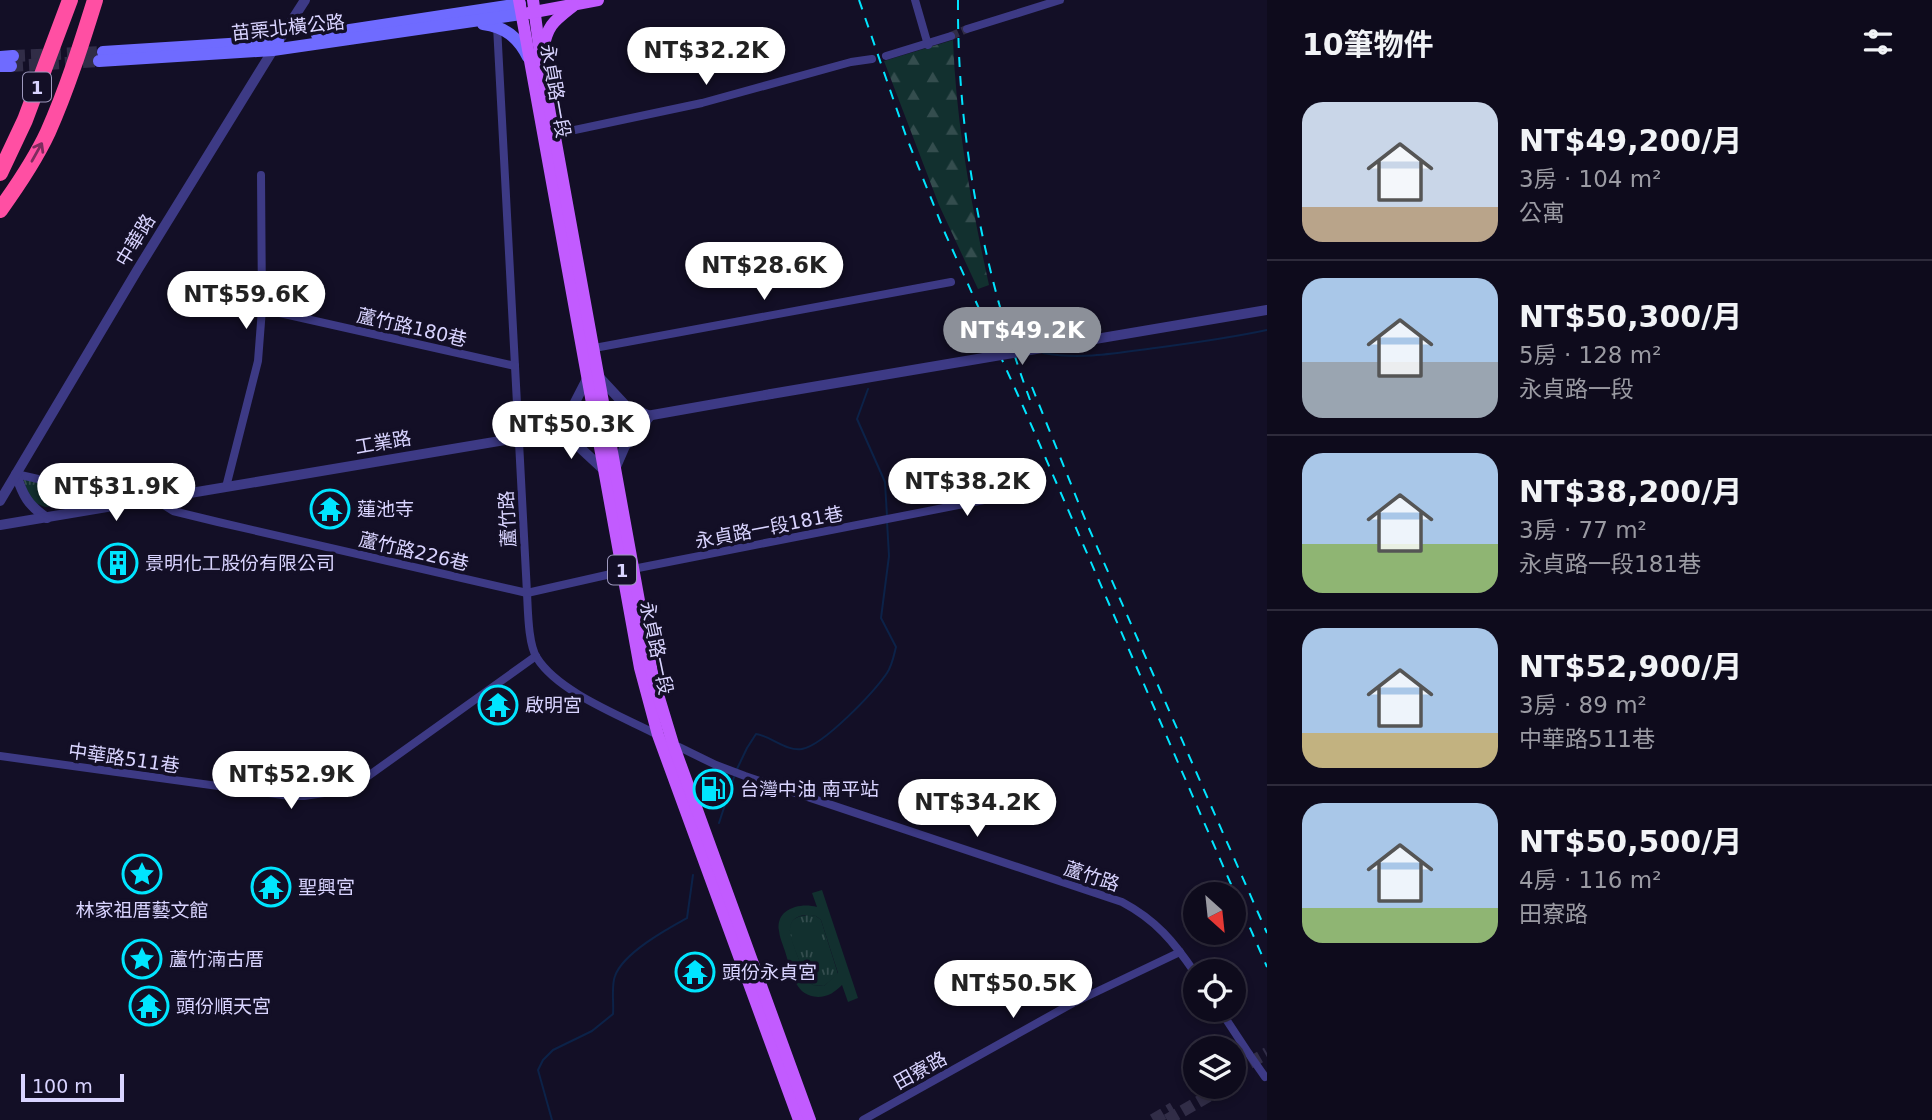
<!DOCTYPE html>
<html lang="zh-TW">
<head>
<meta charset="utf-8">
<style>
  :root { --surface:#0e0b1c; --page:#1c1929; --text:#f1f3f6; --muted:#9b9ba3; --line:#2e2b3b; --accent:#8c9099 }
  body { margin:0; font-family:"DejaVu Sans","Noto Sans TC",sans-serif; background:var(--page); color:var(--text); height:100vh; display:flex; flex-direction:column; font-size:26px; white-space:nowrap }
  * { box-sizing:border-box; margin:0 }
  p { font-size:23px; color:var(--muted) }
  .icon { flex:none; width:38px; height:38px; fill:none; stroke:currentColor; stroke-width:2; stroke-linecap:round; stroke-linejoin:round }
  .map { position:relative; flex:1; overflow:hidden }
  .side { display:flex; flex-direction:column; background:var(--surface); width:665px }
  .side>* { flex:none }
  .needle { width:46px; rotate:153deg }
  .buttons { position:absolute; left:1183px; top:882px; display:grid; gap:14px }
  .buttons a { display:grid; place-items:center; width:63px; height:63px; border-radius:50%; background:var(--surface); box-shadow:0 4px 10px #0003,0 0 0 2px var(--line); font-size:35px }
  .scale { position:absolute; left:21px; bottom:18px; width:103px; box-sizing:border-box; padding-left:7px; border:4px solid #d9d4ff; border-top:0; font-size:19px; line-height:24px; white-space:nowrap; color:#d9d4ff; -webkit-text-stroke:5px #130f26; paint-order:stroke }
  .price { position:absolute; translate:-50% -60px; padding:0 16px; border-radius:24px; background:#fff; color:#222; font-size:23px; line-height:46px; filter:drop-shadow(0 2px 4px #0008) }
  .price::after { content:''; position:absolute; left:50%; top:42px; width:21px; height:16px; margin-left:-10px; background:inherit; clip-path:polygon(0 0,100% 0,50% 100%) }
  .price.active { background:var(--accent); color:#fff }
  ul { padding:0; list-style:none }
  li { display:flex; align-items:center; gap:21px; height:175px; padding:0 35px }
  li+li { border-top:2px solid var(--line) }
  li span { display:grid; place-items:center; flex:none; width:196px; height:140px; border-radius:21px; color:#555 }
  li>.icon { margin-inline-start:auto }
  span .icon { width:84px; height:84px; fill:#fffc; stroke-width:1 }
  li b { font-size:30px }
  h2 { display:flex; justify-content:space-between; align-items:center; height:84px; padding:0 35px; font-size:30px }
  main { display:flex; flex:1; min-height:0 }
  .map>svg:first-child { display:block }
  .grass { fill:url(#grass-tufts) }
  .forest { fill:url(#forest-firs) }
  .garden { fill:#12302f; fill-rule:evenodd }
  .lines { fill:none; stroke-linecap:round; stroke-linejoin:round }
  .stream { stroke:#0c2248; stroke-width:2 }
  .minor-tunnel { stroke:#312d47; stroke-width:8; stroke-dasharray:8 4; stroke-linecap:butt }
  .secondary-tunnel { stroke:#312d47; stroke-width:12; stroke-dasharray:12 6; stroke-linecap:butt }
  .minor { stroke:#3d3a85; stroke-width:8 }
  .tertiary { stroke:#3d3a85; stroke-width:10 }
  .secondary { stroke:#6f6bff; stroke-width:12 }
  .primary { stroke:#c25bff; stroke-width:12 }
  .motorway { stroke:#ff4fa3; stroke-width:16 }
  .rail { stroke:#00e5ff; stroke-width:2; stroke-dasharray:10 9; stroke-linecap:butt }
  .minor-bridge { stroke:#3d3a85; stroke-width:8 }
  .tertiary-bridge { stroke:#3d3a85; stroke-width:10 }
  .motorway-bridge { stroke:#ff4fa3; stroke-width:16 }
  .oneway { stroke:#7d2c5e }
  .labels { text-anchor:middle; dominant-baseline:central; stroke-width:7; stroke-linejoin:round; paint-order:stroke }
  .shield { fill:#130f26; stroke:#9e99be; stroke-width:2 }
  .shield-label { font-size:18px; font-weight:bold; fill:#d9d4ff }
  .street-label { font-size:19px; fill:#d9d4ff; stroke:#130f26 }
  .poi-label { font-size:19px; fill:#d9d4ff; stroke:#130f26; text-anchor:start }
</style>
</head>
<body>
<main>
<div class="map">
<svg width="1267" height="1120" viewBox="0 0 1267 1120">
  <defs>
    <pattern id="grass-tufts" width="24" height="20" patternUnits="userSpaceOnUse" patternTransform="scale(1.75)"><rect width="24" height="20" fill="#12302f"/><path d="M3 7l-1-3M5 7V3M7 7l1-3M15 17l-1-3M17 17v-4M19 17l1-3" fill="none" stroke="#344d4e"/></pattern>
    <pattern id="forest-firs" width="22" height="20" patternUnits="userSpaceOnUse" patternTransform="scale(1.75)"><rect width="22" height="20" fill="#12302f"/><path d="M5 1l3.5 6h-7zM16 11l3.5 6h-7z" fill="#344d4e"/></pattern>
  </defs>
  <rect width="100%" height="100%" fill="#130f26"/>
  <g class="grass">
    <path d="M23,479l45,11 -4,15 -19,2 -14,-6z"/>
    <path d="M810,915l6,1 5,4 17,54 -14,12 -11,-1 -5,-3c-4,-11 -19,-43 -19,-53 1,-11 11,-14 21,-14z"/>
  </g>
  <path class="forest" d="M953,40c3,83 18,163 36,245l-11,4 -39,-84 -55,-144z"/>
  <path class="garden" d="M822,890l36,108 -10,4 -6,-17c-7,7 -14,12 -24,12 -22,-1 -25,-21 -31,-39 -2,-9 -7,-18 -8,-27 -4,-22 21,-29 38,-24l-5,-14zM805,915l11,1 5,4 17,53 -14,13 -11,-1 -5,-3c-4,-11 -19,-44 -18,-53 0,-9 7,-13 15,-14z"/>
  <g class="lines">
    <g class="stream">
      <path d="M1043,353c37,7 75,0 112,-5 38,-5 75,-10 112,-18"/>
      <path d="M868,389l-11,30 28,63 2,34"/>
      <path d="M737,769l10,-21 9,-14c15,2 31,18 46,15 22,-4 72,-57 85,-76 5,-7 7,-18 9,-26l-15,-29 8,-62 -2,-35"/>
      <path d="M719,823l15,-46"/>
      <path d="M552,1120l-14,-50 5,-10 10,-10 39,-19 21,-17c1,-11 -2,-28 2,-38 8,-23 52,-47 72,-58l6,-43"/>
    </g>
    <path class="minor-tunnel" d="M951,36l16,-7"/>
    <g class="secondary-tunnel">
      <path d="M13,56l90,-4"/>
      <path d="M11,66l88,-5"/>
      <path d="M1234,1072l33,-19"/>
      <path d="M1153,1120l20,-12"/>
      <path d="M1167,1120l57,-33"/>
    </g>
    <g class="minor">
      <path d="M915,0l13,45"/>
      <path d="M497,26l30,567c1,17 1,51 10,65 22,35 87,59 123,78"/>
      <path d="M967,29l93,-29"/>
      <path d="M886,56l65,-20"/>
      <path d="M551,135l151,-32 149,-41 21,-3"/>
      <path d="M262,309l253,57"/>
      <path d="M589,349l362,-67"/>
      <path d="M16,474l106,24 4,7"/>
      <path d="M226,487l32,-126 4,-52 -1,-134"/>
      <path d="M156,500l17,11 45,11 309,71 106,-24 407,-80"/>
      <path d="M671,743l45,22 29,11 377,126c34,18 52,40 73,71"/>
      <path d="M0,756l290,40h14l46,-7 186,-133"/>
      <path d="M1220,1010l29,44"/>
      <path d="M863,1120l210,-117 107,-51"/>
    </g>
    <g class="tertiary">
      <path d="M599,377l26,28 25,11 -25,30 -10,23"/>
      <path d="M587,379l-16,31 -18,21 24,14 27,25"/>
      <path d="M16,474c7,22 12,31 31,44"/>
      <path d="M0,501l138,-232 135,-219 32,-50"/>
      <path d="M0,525l607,-102 164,-29"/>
    </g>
    <g class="secondary">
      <path d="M483,24c22,3 35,13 45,33"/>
      <path d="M317,35l203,-31"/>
      <path d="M103,52l175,-11"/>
      <path d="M0,57l13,-1"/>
      <path d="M99,61l174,-11 248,-36"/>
      <path d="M0,66h11"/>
    </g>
    <g class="primary">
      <path d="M519,0l121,668 18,67 141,385"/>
      <path d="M533,0l8,60 112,618 20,66 137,376"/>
      <path d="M529,13l69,-13"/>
      <path d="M543,50c4,-25 11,-29 30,-44"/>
    </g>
    <path class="motorway" d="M0,210c18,-25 35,-50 48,-78 19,-43 33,-87 47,-132"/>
    <g class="rail">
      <path d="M859,0l47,136 39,97 81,180 241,554"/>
      <path d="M958,0c-1,136 25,272 72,400"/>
      <path d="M1032,387l55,137 180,409"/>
    </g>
    <path class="minor-bridge" d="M1249,1054l16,23"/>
    <path class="tertiary-bridge" d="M771,394l496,-84"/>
    <path class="motorway-bridge" d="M0,173l25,-53 45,-120"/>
  </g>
  <defs><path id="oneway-shaft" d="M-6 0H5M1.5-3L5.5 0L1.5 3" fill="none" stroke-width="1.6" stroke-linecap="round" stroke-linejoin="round" transform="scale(1.75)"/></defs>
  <use class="oneway" href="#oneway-shaft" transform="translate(37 152) rotate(-61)"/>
  <defs>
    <symbol id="temple-ring" viewBox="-11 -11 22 22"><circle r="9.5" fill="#130f26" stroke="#00e5ff" stroke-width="1.5"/><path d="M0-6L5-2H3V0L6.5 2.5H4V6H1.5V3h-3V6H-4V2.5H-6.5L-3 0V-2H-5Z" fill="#00e5ff"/></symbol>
    <symbol id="building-ring" viewBox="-11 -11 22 22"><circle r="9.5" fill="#130f26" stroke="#00e5ff" stroke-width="1.5"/><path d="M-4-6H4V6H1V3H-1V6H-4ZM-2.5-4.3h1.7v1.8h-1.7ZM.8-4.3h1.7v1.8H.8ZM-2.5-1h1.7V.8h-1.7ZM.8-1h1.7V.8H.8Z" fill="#00e5ff"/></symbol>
    <symbol id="fuel-ring" viewBox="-11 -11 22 22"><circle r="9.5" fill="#130f26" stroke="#00e5ff" stroke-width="1.5"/><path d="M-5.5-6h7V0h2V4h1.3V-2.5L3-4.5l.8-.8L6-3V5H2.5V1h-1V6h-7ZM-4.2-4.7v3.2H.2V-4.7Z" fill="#00e5ff"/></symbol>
    <symbol id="sight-ring" viewBox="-11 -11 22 22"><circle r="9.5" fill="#130f26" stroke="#00e5ff" stroke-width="1.5"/><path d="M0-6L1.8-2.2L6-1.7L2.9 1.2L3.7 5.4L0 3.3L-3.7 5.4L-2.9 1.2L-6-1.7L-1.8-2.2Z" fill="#00e5ff"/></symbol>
  </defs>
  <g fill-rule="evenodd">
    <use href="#temple-ring" x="308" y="487" width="44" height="44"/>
    <use href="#building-ring" x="96" y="541" width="44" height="44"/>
    <use href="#temple-ring" x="476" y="683" width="44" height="44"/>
    <use href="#fuel-ring" x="691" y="767" width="44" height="44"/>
    <use href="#sight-ring" x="120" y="852" width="44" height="44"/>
    <use href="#temple-ring" x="249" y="865" width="44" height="44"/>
    <use href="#sight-ring" x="120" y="937" width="44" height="44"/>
    <use href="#temple-ring" x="673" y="950" width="44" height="44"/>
    <use href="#temple-ring" x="127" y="984" width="44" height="44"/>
  </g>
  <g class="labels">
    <g class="shield">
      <rect x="23" y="72.5" width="28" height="29" rx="5"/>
      <rect x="608" y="555.5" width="28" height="29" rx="5"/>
    </g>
    <g class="shield-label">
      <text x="37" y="87">1</text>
      <text x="622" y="570">1</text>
    </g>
    <g class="street-label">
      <text transform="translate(288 27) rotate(-6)">苗栗北橫公路</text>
      <text transform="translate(556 91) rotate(80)">永貞路一段</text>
      <text transform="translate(135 240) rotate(-59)">中華路</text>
      <text transform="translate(412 327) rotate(13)">蘆竹路180巷</text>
      <text transform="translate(383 442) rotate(-10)">工業路</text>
      <text transform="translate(507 519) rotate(-93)">蘆竹路</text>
      <text transform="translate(769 527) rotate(-11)">永貞路一段181巷</text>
      <text transform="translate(414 551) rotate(13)">蘆竹路226巷</text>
      <text transform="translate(657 648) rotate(78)">永貞路一段</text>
      <text transform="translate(124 758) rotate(8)">中華路511巷</text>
      <text transform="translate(1092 876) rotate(18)">蘆竹路</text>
      <text transform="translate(920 1070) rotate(-29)">田寮路</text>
    </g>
    <g class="poi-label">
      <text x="357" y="509">蓮池寺</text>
      <text x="145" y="563">景明化工股份有限公司</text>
      <text x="525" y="705">啟明宮</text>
      <text x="740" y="789">台灣中油 南平站</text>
      <text x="298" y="887">聖興宮</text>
      <text x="142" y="910" text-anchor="middle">林家祖厝藝文館</text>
      <text x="169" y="959">蘆竹湳古厝</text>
      <text x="722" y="972">頭份永貞宮</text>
      <text x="176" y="1006">頭份順天宮</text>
    </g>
  </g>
</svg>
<div class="buttons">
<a><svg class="needle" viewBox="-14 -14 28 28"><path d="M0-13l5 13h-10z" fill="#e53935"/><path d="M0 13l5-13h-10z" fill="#9b9ba3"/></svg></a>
<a><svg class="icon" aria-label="locate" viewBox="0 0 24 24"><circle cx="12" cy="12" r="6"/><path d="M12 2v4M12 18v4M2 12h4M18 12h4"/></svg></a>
<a><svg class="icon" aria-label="layers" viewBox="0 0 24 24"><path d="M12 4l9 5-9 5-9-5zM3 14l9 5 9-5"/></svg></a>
</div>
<div class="scale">100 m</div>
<b class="price" style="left:706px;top:87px">NT$32.2K</b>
<b class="price" style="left:764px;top:302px">NT$28.6K</b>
<b class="price" style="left:246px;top:331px">NT$59.6K</b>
<b class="price active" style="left:1022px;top:367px">NT$49.2K</b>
<b class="price" style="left:571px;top:461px">NT$50.3K</b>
<b class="price" style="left:967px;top:518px">NT$38.2K</b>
<b class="price" style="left:116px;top:523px">NT$31.9K</b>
<b class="price" style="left:291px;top:811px">NT$52.9K</b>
<b class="price" style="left:977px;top:839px">NT$34.2K</b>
<b class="price" style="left:1013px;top:1020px">NT$50.5K</b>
</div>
<section class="side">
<h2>10筆物件<svg class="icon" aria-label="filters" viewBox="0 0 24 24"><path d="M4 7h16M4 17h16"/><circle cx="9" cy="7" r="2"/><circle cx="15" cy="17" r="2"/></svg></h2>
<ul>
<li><span style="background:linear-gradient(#c9d6e8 75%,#b9a48a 0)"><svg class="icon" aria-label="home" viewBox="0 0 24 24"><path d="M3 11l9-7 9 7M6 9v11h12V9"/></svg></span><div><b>NT$49,200/月</b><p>3房 · 104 m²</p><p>公寓</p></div></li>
<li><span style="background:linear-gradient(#a9c7e8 60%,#9aa5b1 0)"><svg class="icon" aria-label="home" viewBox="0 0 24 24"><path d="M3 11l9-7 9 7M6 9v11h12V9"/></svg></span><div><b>NT$50,300/月</b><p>5房 · 128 m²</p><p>永貞路一段</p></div></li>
<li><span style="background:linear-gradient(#a9c7e8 65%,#8fb573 0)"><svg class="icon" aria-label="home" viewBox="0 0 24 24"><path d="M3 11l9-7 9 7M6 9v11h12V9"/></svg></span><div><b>NT$38,200/月</b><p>3房 · 77 m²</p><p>永貞路一段181巷</p></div></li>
<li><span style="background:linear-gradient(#a9c7e8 75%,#c2b280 0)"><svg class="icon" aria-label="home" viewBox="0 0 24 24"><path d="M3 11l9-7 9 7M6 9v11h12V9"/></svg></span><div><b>NT$52,900/月</b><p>3房 · 89 m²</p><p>中華路511巷</p></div></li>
<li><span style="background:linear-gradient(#a9c7e8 75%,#8fb573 0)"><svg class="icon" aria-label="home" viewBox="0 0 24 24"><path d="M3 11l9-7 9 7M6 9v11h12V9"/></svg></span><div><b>NT$50,500/月</b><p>4房 · 116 m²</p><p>田寮路</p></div></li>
</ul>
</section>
</main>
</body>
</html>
